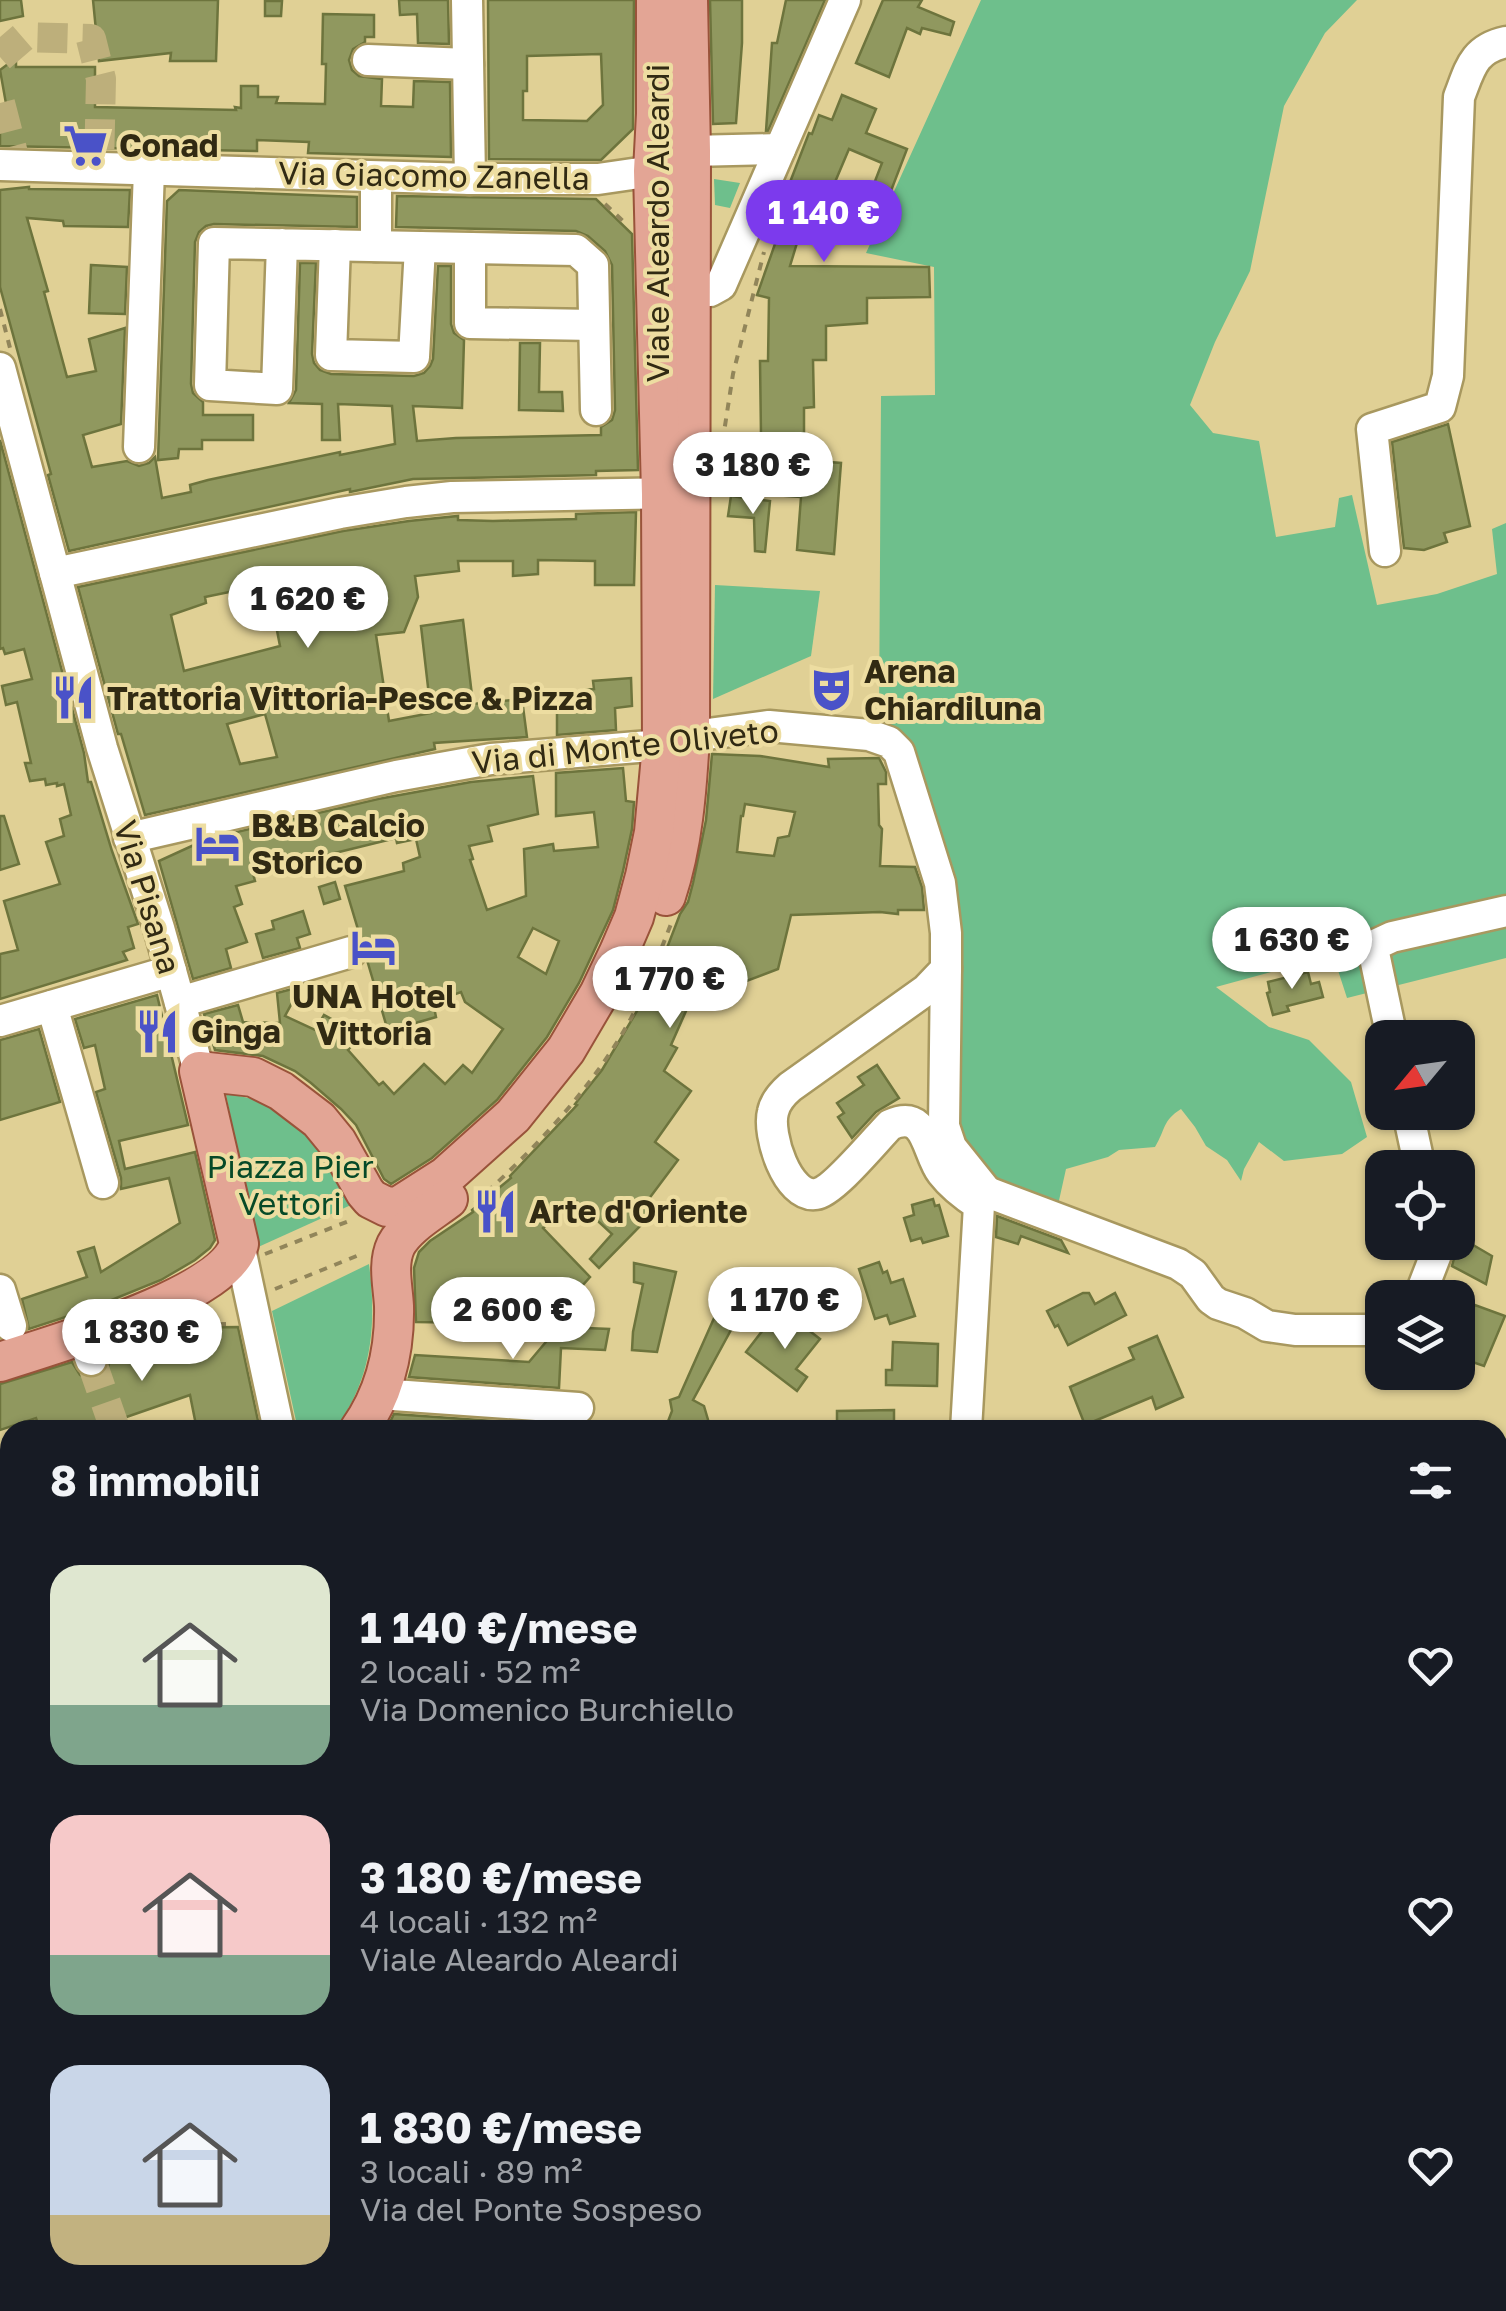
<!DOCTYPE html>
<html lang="it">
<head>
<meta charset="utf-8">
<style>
  :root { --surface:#171b24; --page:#242831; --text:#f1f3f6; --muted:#9ea1a6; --accent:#7c3aed }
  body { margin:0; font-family:"Golos Text",sans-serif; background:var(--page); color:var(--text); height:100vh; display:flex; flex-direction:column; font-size:38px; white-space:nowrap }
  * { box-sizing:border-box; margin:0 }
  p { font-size:32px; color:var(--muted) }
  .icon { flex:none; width:55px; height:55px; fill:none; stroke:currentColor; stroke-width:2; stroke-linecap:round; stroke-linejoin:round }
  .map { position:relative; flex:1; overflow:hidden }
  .drawer { position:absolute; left:0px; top:1420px; width:1508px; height:892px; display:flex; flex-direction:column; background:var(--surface); border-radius:30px 30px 0 0; box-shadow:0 2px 8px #0004 }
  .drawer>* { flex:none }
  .needle { width:65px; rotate:241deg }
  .buttons { position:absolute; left:1365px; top:1020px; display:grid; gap:20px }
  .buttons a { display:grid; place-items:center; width:110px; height:110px; border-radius:20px; background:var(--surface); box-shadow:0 2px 8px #0004; font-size:50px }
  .price { position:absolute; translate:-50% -85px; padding:0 22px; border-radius:35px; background:#fff; color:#222; font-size:32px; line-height:65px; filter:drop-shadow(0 2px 5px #0008) }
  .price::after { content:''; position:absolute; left:50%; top:60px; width:30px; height:22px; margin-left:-15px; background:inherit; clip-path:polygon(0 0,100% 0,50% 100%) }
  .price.current { background:var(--accent); color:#fff }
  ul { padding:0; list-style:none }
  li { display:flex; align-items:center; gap:30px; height:250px; padding:0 50px }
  li span { display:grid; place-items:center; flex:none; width:280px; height:200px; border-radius:30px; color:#555 }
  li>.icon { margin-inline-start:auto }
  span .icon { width:120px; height:120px; fill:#fffc; stroke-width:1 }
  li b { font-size:42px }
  h2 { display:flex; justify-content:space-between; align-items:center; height:120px; padding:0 50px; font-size:42px }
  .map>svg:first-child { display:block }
  .green { fill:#6ebf8c }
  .building { fill:#90985f; stroke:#6d743d; stroke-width:2.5; fill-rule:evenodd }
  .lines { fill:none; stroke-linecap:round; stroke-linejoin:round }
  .minor-tunnel { stroke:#bdaf7b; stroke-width:30; stroke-dasharray:30 15; stroke-linecap:butt }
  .minor-casing { stroke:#a8985f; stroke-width:35 }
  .major-casing { stroke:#99533a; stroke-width:42 }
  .path { stroke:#91855a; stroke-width:4; stroke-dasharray:8 8; stroke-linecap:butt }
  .minor { stroke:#fff; stroke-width:30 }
  .major { stroke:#e3a595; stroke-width:38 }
  .labels { text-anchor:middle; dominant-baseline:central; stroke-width:8; stroke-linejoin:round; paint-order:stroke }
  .poi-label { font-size:32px; font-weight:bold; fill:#312a13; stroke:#eddda1; text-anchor:start }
  .street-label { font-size:32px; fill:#312a13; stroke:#eddda1 }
  .park-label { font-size:32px; fill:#064a28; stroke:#eddda1 }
</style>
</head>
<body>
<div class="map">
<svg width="1506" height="2311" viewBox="0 0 1506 2311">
  <rect width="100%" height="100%" fill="#e0d095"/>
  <g class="green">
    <path d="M981,0h376l-32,33 -41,73 -34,165 -35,71 -25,63 23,28 46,8 17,96 59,-10 4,-29 13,-3 25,110 60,-11 60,-20 -5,-45 14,-6v435l-159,40 -14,-43 -117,32 53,40 40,13 42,42 16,55 -25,17 -58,7 -25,-19 -15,27 -3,12 -14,-21 -21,-14 -11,-19 -14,-18c-19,12 -15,20 -26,38l-36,3 -11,7 -42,12 -10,45 -56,-21 -42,-47 -7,-54 9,-176 -17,-65 -46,-118 -18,-11 2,-326 54,-1 -1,-128 -68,-14z"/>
    <path d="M714,179l26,4 -10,25 -15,-3z"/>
    <path d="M715,585l105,6 -9,65 -98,43z"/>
    <path d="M226,1094c65,6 100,56 125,111l-95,43z"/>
    <path d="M369,1264c8,62 3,116 -35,166h-36l-26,-119z"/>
    <path d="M1498,1933l8,5v373h-813l-10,-8 815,-1z"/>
  </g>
  <g class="building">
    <path d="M0,0h21l2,16 -23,5z"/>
    <path d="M93,0h125l-2,61h-46l1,-8 -72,8z"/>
    <path d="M399,0h49l1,44 -31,-1 -1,-29 -17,1z"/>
    <path d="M488,0h146l-1,129 -32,31 -112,-1zM601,54l2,51 -16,16 -64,-1v-29h4v-35z"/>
    <path d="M710,0h32v43l-6,80 -23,1z"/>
    <path d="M786,0h39l-57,131h-2l6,-88h5z"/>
    <path d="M883,0h39l-4,7 36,15 -4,13 -28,-7 -2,6 -13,-6 -18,49 -33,-14z"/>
    <path d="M265,1h17l-1,15h-16z"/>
    <path d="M323,14l51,1v22h-9v5l-12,7 -4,11 3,10 7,6 23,3 -1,27 32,1 1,-26 36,1 1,75 -143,-4 1,-11 -52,-2v11l-257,-5v-17l10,-3 -10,-56 16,-12v9h79v40l141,3 -1,-3 6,1v-22h17v11h20l-2,6 49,1 1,-40h-4z"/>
    <path d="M842,95l34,14 -10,24 41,16 -31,81 -19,-7 7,-22 3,1 15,-39 -33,-14 -22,52 17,5 -11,37 -33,-10 -10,33 139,1 1,30 -63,1v25l-41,3v34h-13l1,47 -10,1v25l-43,2 -1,-74h8l1,-63 -12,-3 24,-68 -5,-1 11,-36 22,-57 3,1 7,-19 13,5z"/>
    <path d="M29,187v2l101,1 -2,37 -64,-1 -1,-5 -36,-3 21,73 -4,1 23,85 29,-6 -7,-32 36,-11 -4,96 -38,11 9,32 35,-6 12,5 10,-3 6,-6 7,41 29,-6 -1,-7 18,-5 132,-28v3l55,-11 -3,-38 -54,-2 2,36h-18v-36l-33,-1 7,-13 4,-127h16l-4,91 2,9 6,7 11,4 83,2 10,-3 6,-7 3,-7 5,-93h13v58l3,9 10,7 -2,68 -49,-2 4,35 39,-3 145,-3v-8l11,-7 3,-10 -3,-145 -7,-14 -17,-15 -12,-5 -180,-4 1,-31 199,3 36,35 6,236 -42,1v4l-183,4 -63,13v-3l-281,62 -21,-76 3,-1 -51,-187v-97z"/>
    <path d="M179,190l178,7v30l-143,-3 -8,2 -7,6 -4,10 -4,142 2,9 10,9v13h50v25h-51v9h-23l-1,9 -20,2 9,-259z"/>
    <path d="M91,265l36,2 -2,47 -36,-1z"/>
    <path d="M520,343h20l-1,49h23l1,19 -44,-1z"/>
    <path d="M1448,424l22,102 -26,7 3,9 -23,8 -20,-2 -12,-106z"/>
    <path d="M0,440l84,313 4,29h3l21,69 26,73 -10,3 6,21 -11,4 4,8 -127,39v-45l18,-4 -14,-49 56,-17 -14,-42 18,-6 -4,-17 11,-4 -7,-31 -7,2v-3l-11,2 -1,-6 -15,2 -5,-18h6l-14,-61 -11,3 -4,-19 30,-7 -8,-30 -19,5 -2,-6 -3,1z"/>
    <path d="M804,460l37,3 -7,91 -37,-4 4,-53 -42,-3 3,-32 42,3z"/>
    <path d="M731,496l39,5 -5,51 -10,-1 -1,-33 -26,-2z"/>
    <path d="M636,512l-2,73h-39v-24l-57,-1v14l-25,2v-15h-55l1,10 -44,5 3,21 -14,35 -28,3 13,86 42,-8 -10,-87 42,-6 10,84 49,-5 5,38 -93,6 1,6 -290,66 -24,-81h-3l-40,-147 265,-56 66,-10 49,-5v4l35,1 83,-2v-5zM268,584l12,62 -96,25 -13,-56 35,-12 -1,-6zM265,714l12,43 -37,7 -13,-40z"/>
    <path d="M631,678l1,28 -17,2 1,22 -59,5v-30l27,-2 -1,-13 11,-1 -1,-8z"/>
    <path d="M712,754l48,2 69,11 -1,-8 51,-1 7,14v12h-8l1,41 3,4 -2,37 35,1 7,20 2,23h-26v4l-18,-2 -89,3 -13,54 -34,13 -39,-14 -34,77 6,3 -13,23 27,20 -36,51 23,18 -30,40 4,14 -53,54 -9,-9 22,-25 -38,-35 -31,29 47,49 -48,54h-60v-8l-66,-1 -2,-54 5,-16 11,-11 43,-29 -1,-2 39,-32 -1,-2 67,-71 -2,-1 27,-34 35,-59 30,-63 13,-34 8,-12 5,-19 13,-63zM745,804l50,8 -6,24 -11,2 -4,18 -37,-4 4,-36h2z"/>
    <path d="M623,768l3,33 8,1 -2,27 -9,42 -10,39 -34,73 -32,54 -50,63 -65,58 -41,26 -7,-5 -28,-54 -15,-16 -30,-26 -16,-12 -32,-15 -48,-6 -11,-36 34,-9 5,17 37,1 -3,-30 15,-4 7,1 -14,26 30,14 9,-15 37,20 -13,15 31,35 4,-3 11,12 30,-30 21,20 18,-19 9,8 31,-44 -38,-27 -4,-10 -28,10 3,15 -48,14 -21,-71 2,-14 -9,-10 -15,-50 59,-15 -1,-8 17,-6 -4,-18 -19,4 -1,-5 -102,25 -2,-4 -40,11 3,11 -19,5 6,18 -8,3 13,35 -21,7 5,19 -38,11 -34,-118 48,-22 171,-40 93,-17 62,-6 5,38 -50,12 4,15 -23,5 4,13 -3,1 17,50 39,-14 -2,-47 29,-5 1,7 44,-4 -4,-35 -38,4v-43zM533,928l26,13 -13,33 -28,-17z"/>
    <path d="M0,816h4l15,48 -19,6z"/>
    <path d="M335,882l5,17 -16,5 -5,-17z"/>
    <path d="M303,911l7,23 -13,4 3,10 -37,10 -7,-24 18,-5 -2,-8z"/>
    <path d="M1308,972l3,12 8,-2 4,15 -36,9 2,5 -16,4 -6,-22 3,-1 -2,-10z"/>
    <path d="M157,995l31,130 -69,16 6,28 70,-17 20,88 -5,8 -15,12 -34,20 -74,30 -58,19 -7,-30 65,-22 -9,-25 16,-5 7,25 79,-49 -11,-45 -48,11v-11l-25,-86 9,-3 -10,-44 -11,3 -9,-29z"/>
    <path d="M39,1029l21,73 -60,18v-80z"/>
    <path d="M877,1065l22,33 -23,14 -24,26 -14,-21 6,-4 -7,-10 27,-18 -6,-8z"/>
    <path d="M933,1199l2,7 4,-1 9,31 -25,7 -2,-5 -10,3 -7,-23 10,-3 -2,-10z"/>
    <path d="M997,1216l64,24 7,13 -47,-17 -3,8 -22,-7z"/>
    <path d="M1468,1242l24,14 -6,28 -34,-18 4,-15 5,2z"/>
    <path d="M879,1262l4,11 4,-2 4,12 12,-4 12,37 -25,8 -3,-9 -12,4 -16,-50z"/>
    <path d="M634,1263l42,9 -19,80 -25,-2 1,-18 10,-48 -9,-2z"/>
    <path d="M1083,1293h6l6,11 20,-11 11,22 -58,30 -10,-20 -3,2 -8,-16z"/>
    <path d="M1458,1304l14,6 3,-5 30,11 -21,50 -26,-9z"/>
    <path d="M719,1307l19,10 -45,83 11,6 7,24h-35l-9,-6 5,-13 -2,-11 9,-3z"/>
    <path d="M793,1318l27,21 -24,30 11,8 -10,14 -51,-39 20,-26 14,10z"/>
    <path d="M562,1323v4l47,2 -4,21 -44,-2 -2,40 -150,-11 6,-22 114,7z"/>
    <path d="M238,1327l22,103h-63l-7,-35 -101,35h-49l-4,-12 -36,12v-46l72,-22 8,13 9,3h7l9,-5 4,-9 -2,-14 56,-22z"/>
    <path d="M1157,1336l26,61 -27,12 -4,-12 -67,28 -15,-38 64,-28 -5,-11z"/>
    <path d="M893,1342l45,2 -1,42 -51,-1v-15h6z"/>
    <path d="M894,1410v20h-57v-19z"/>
    <path d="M394,1414l183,13 13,-5 -1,8 -101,-7 -1,7h-101z"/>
  </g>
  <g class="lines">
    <g class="minor-tunnel">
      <path d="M0,57l23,-20 68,2 10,40 -2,89"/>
      <path d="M0,103l16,62"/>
      <path d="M91,1360l23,66"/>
    </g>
    <defs>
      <g id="minor">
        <path d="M467,0l3,179"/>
        <path d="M368,60l100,4"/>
        <path d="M669,144l22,7 89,-2"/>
        <path d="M0,165l470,14h128l55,-8 15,17"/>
        <path d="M282,244l-5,145 -67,-4 4,-142c120,2 241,4 362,7l17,15 3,145"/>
        <path d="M335,245l-4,110 83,2 6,-110"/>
        <path d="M376,246v-69"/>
        <path d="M470,248v75l124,2"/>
        <path d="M690,280l13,9 7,2 11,-6 124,-285"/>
        <path d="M0,368l102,380 57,180 40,143"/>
        <path d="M139,447l10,-277"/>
        <path d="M1385,551l-13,-122 68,-22 8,-31 11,-279c11,-28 14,-48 47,-55"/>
        <path d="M55,573l285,-60 66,-11 46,-5 227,-4"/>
        <path d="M129,838l267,-62 95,-17 171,-14 38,-10 38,-5 31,-4 100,9 20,7 10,10 41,131 6,50v36l-20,21 -136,97c-8,7 -15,15 -17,25 -6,22 14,86 43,82 17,-2 60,-55 74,-69 38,-17 36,27 52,48 10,13 23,23 37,32l-13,225"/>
        <path d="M946,969l-2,157 7,21 36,45"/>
        <path d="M180,1002l171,-50"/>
        <path d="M52,1006l51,177"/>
        <path d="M0,1021l171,-50"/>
        <path d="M1392,1038l-18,-85 3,-9 15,-7 114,-26"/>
        <path d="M1408,1112l12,56"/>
        <path d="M979,1205l8,-13 191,72 15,10 18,25 7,5 27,9 22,13 28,4h87"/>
        <path d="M239,1244l40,186"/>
        <path d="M0,1290l11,36"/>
        <path d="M1419,1298l19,-49 -2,-7"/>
        <path d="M82,1335l9,25"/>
        <path d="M379,1394l199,14"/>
        <path d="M0,1587l10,14"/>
        <path d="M0,1676l10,-7"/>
        <path d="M0,1728l10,-6"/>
        <path d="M0,1843l10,14"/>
        <path d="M1498,1997l8,-5"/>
        <path d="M0,2148l10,-5"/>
        <path d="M596,2302l6,9"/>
        <path d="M779,2302l18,9"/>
        <path d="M1098,2302l12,9"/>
        <path d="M1224,2302l6,9"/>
        <path d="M1344,2302l6,9"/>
        <path d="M70,2311l17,-9"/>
        <path d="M1438,2311l3,-9"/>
      </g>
      <g id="major">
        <path d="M666,896c17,-51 21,-106 24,-159l1,-586 -3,-151"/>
        <path d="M0,1362c51,-17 225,-65 239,-118l-40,-173 54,6 28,14 38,29 18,22 28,50 6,7 16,8 12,-1 47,-30 67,-60 53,-66 33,-56 20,-42 15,-35 11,-41 9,-44 8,-87 -1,-251 -8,-323 3,-57v-114"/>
        <path d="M359,1430c26,-37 36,-79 35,-124 -1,-20 -7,-42 2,-61 10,-19 35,-33 52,-46"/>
        <path d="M0,1970l10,14"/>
        <path d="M238,2302l6,9"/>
        <path d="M321,2311l6,-9"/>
      </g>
    </defs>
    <use href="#minor" class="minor-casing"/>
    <use href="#major" class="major-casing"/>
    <g class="path">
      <path d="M605,204l22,21"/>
      <path d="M0,309l10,39"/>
      <path d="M720,458l13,-84 31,-122"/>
      <path d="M475,1203c62,-56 122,-119 161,-194 13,-28 24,-57 35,-85"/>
      <path d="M265,1254l89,-35"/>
      <path d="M275,1289l89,-36"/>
      <path d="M186,1325l45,-1"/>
      <path d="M877,2302l9,9"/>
      <path d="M958,2302l6,9"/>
    </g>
    <use href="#minor" class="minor"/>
    <use href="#major" class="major"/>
  </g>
  <defs>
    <symbol id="supermarket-bare" viewBox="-9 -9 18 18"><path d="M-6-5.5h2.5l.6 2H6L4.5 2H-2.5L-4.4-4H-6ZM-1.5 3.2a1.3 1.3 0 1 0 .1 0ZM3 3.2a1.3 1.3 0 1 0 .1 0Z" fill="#4a52c8" stroke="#eddda1" stroke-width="2.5" paint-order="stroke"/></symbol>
    <symbol id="theatre-bare" viewBox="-9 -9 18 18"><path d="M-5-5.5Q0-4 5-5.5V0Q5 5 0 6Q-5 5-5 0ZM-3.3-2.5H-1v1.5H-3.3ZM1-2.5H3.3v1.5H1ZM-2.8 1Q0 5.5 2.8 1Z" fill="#4a52c8" stroke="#eddda1" stroke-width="2.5" paint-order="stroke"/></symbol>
    <symbol id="restaurant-bare" viewBox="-9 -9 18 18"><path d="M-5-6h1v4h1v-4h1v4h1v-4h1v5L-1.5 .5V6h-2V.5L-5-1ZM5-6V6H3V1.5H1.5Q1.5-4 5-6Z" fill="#4a52c8" stroke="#eddda1" stroke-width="2.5" paint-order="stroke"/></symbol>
    <symbol id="hotel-bare" viewBox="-9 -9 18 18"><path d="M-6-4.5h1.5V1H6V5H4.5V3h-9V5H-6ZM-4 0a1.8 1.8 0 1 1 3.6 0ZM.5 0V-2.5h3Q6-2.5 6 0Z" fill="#4a52c8" stroke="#eddda1" stroke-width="2.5" paint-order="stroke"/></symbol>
  </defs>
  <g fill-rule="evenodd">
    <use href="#supermarket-bare" x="54" y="114" width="63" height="63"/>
    <use href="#theatre-bare" x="800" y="658" width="63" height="63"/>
    <use href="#restaurant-bare" x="42" y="666" width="63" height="63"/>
    <use href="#hotel-bare" x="186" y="812" width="63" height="63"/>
    <use href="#hotel-bare" x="342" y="916" width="63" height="63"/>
    <use href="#restaurant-bare" x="126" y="1000" width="63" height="63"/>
    <use href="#restaurant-bare" x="464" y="1180" width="63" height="63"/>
  </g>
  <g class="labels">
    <g class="poi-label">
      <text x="119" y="145">Conad</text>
      <text x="864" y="671">Arena<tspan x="864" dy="37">Chiardiluna</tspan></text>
      <text x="107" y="698">Trattoria Vittoria-Pesce &amp; Pizza</text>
      <text x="251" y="825">B&amp;B Calcio<tspan x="251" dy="37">Storico</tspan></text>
      <text x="374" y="996" text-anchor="middle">UNA Hotel<tspan x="374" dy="37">Vittoria</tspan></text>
      <text x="191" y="1031">Ginga</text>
      <text x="529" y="1211">Arte d'Oriente</text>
    </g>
    <g class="street-label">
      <text transform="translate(434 175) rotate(1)">Via Giacomo Zanella</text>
      <text transform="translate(657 223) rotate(-90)">Viale Aleardo Aleardi</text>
      <text transform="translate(625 746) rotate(-6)">Via di Monte Oliveto</text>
      <text transform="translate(148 897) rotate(73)">Via Pisana</text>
    </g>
    <g class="park-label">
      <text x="290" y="1166">Piazza Pier<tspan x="290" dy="37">Vettori</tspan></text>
    </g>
  </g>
</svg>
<div class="buttons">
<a><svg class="needle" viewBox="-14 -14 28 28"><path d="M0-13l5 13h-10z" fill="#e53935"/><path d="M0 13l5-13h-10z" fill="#9ea1a6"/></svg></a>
<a><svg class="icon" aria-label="locate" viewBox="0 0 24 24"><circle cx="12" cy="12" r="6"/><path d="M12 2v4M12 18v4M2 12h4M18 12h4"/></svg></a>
<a><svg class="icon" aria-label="layers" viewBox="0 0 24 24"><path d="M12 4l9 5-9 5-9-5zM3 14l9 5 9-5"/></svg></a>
</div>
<b class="price current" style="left:824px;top:265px">1 140 €</b>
<b class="price" style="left:753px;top:517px">3 180 €</b>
<b class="price" style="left:308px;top:651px">1 620 €</b>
<b class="price" style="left:1292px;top:992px">1 630 €</b>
<b class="price" style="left:670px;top:1031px">1 770 €</b>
<b class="price" style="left:785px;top:1352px">1 170 €</b>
<b class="price" style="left:513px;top:1362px">2 600 €</b>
<b class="price" style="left:142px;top:1384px">1 830 €</b>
<section class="drawer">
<h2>8 immobili<svg class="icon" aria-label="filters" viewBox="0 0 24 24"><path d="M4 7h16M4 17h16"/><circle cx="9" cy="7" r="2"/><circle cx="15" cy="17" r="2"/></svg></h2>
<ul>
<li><span style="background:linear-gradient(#dfe7d0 70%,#7fa58c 0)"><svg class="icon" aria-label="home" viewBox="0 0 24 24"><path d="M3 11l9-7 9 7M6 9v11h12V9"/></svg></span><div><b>1 140 €/mese</b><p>2 locali · 52 m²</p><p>Via Domenico Burchiello</p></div><svg class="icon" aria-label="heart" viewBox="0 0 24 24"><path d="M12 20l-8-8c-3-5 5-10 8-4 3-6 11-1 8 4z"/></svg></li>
<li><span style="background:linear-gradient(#f6c9c9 70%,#7fa58c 0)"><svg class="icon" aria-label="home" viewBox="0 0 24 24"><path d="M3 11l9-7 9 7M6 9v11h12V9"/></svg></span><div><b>3 180 €/mese</b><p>4 locali · 132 m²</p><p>Viale Aleardo Aleardi</p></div><svg class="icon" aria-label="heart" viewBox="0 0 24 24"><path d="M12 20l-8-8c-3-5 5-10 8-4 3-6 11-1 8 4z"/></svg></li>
<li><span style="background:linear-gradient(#c9d6e8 75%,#c2b280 0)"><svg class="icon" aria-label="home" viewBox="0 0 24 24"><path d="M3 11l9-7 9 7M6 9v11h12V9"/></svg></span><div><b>1 830 €/mese</b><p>3 locali · 89 m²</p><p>Via del Ponte Sospeso</p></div><svg class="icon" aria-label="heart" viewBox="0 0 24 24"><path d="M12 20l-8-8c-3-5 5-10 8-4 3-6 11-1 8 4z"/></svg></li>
</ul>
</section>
</div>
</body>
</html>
